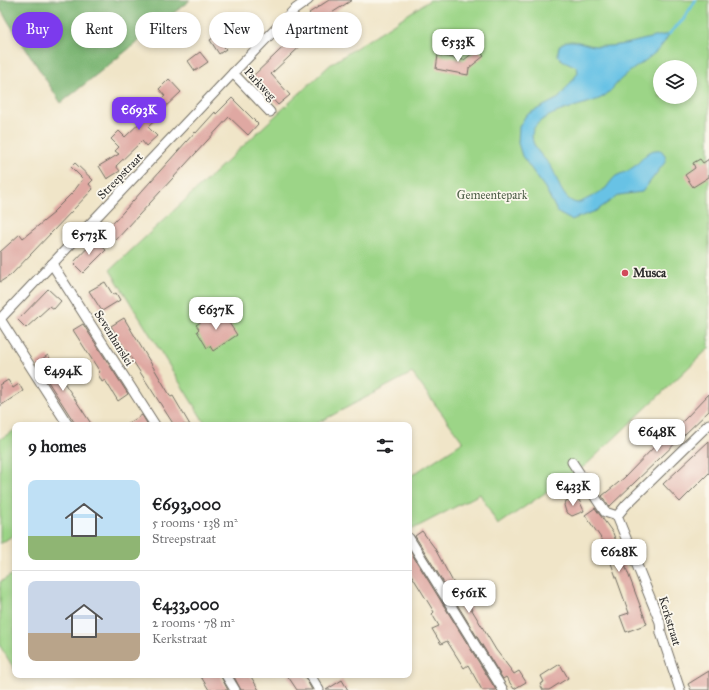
<!DOCTYPE html>
<html lang="en">
<head>
<meta charset="utf-8">
<style>
  :root { --surface:#fff; --page:#f2f2f2; --text:#202124; --muted:#757577; --line:#e0e0e0; --accent:#7c3aed }
  body { margin:0; font-family:"IM FELL Great Primer",serif; background:var(--page); color:var(--text); height:100vh; display:flex; flex-direction:column; font-size:15px; white-space:nowrap }
  * { box-sizing:border-box; margin:0 }
  p { font-size:13px; color:var(--muted) }
  .icon { flex:none; width:22px; height:22px; fill:none; stroke:currentColor; stroke-width:2; stroke-linecap:round; stroke-linejoin:round }
  .map { position:relative; flex:1; overflow:hidden }
  .panel { position:absolute; left:12px; top:422px; width:400px; height:256px; display:flex; flex-direction:column; background:var(--surface); border-radius:8px; box-shadow:0 2px 6px #0003 }
  .panel>* { flex:none }
  .top-card { position:absolute; left:12px; top:12px; width:400px; height:36px; display:flex; gap:8px }
  .fabs { position:absolute; left:653px; top:60px; display:grid; gap:8px }
  .fabs a { display:grid; place-items:center; width:44px; height:44px; border-radius:50%; background:var(--surface); box-shadow:0 2px 6px #0003; font-size:20px }
  .price { position:absolute; translate:-50% -34px; padding:0 9px; border-radius:8px; background:#fff; color:#222; font-size:13px; line-height:26px; filter:drop-shadow(0 1px 2px #0008) }
  .price::after { content:''; position:absolute; left:50%; top:24px; width:12px; height:9px; margin-left:-6px; background:inherit; clip-path:polygon(0 0,100% 0,50% 100%) }
  .price.active { background:var(--accent); color:#fff }
  ul { padding:0; list-style:none }
  li { display:flex; align-items:center; gap:12px; height:100px; padding:0 16px }
  li+li { border-top:1px solid var(--line) }
  li span { display:grid; place-items:center; flex:none; width:112px; height:80px; border-radius:8px; color:#555 }
  li>.icon { margin-inline-start:auto }
  span .icon { width:48px; height:48px; fill:#fffc; stroke-width:1 }
  li b { font-size:17px }
  h2 { display:flex; justify-content:space-between; align-items:center; height:48px; padding:0 16px; font-size:17px }
  .chip { padding:0 14px; border-radius:18px; background:var(--surface); box-shadow:0 2px 6px #0003; font-size:14px; line-height:36px }
  .chip.active { background:var(--accent); color:#fff }
  .map>svg:first-child { display:block }
  .green { fill:#9cd587; stroke:#648059; fill-rule:evenodd }
  .forest { fill:#7db674; stroke:#547050 }
  .water { fill:#67c2e5; stroke:#497688 }
  .lines { fill:none; stroke-linecap:round; stroke-linejoin:round }
  .stream { stroke:#67c2e5; stroke-width:3 }
  .building { fill:#dfa8a2 }
  .minor-casing { stroke:#706c62; stroke-width:11 }
  .minor { stroke:#fff; stroke-width:9 }
  .poi-dot { fill:#d1495b; stroke:#fbf7ec; stroke-width:1.5 }
  .labels { text-anchor:middle; dominant-baseline:central; stroke-width:3.5; stroke-linejoin:round; paint-order:stroke }
  .street-label { font-size:12px; fill:#2b2b2b; stroke:#fbf7ec }
  .park-label { font-size:12px; fill:#4d5e47; stroke:#fbf7ec }
  .poi-label { font-size:12px; font-weight:bold; fill:#2b2b2b; stroke:#fbf7ec; text-anchor:start }
</style>
</head>
<body>
<div class="map">
<svg width="709" height="690" viewBox="0 0 709 690">
  <rect width="100%" height="100%" fill="#fbf7ec"/>
  <filter id="ink" filterUnits="userSpaceOnUse"><feTurbulence type="fractalNoise" baseFrequency=".025" numOctaves="2"/><feDisplacementMap in="SourceGraphic" scale="8" xChannelSelector="R" yChannelSelector="G"/><feConvolveMatrix kernelMatrix="1 2 1 2 8 2 1 2 1" color-interpolation-filters="sRGB"/></filter>
  <filter id="wash" filterUnits="userSpaceOnUse"><feTurbulence type="fractalNoise" baseFrequency=".012" numOctaves="4" result="noise"/><feDisplacementMap in="SourceGraphic" scale="16" xChannelSelector="R" yChannelSelector="G"/><feGaussianBlur stdDeviation="0.9" result="paint"/><feColorMatrix in="noise" values="0 0 0 0 0 0 0 0 0 0 0 0 0 0 0 0 0 1.4 0 .05"/><feComposite in="paint" operator="in"/></filter>
  <g filter="url(#wash)">
    <rect width="100%" height="100%" fill="#f0e5c8"/>
    <g class="green">
      <path d="M430,0h279v348l-123,117 -88,60 -18,-31 -67,35 -4,-6v-46l54,-35 -51,-69 -98,52h-108l-96,-155 221,-206zM660,67h30v30h-30z"/>
      <path d="M15,430v104l-15,10v-105z"/>
      <path d="M15,573v97l-15,-24v-64z"/>
    </g>
    <path class="forest" d="M0,0h190l-129,103 -61,-94z"/>
    <path class="water" d="M669,34c-9,21 -32,30 -48,45 -7,7 -11,14 -20,19 -15,8 -68,14 -69,37 0,16 15,23 21,35 5,11 10,31 24,33 4,0 25,-12 29,-15 3,-4 6,-9 10,-12 5,-3 12,-4 16,-8 11,-7 14,-20 29,-18l4,5 1,6 -24,31 -23,3 -23,16 -25,9 -13,-7 -13,-25 -23,-32 -4,-13 1,-16 7,-12 33,-17 19,-25 -1,-6 -15,-7 -4,-4c0,-5 0,-11 5,-13 9,-6 24,3 33,3 26,2 48,-8 73,-12z"/>
    <g class="lines">
      <path class="stream" d="M669,34l14,-14 13,-20"/>
    </g>
    <g id="blocks">
      <g class="building">
        <path d="M329,0h23l-36,23 -7,-10z"/>
        <path d="M301,30l8,8 -38,36 19,21 -12,10 -26,-28z"/>
        <path d="M218,35l3,4 5,-3 5,7 -7,4 2,2 -7,5 -9,-14z"/>
        <path d="M478,49l6,7 -15,12 -1,7 -32,-6 2,-14 26,5z"/>
        <path d="M200,52l8,10 -13,9 -7,-10z"/>
        <path d="M169,79l12,13 -19,18 2,2 -16,15 9,9 -11,10 -4,-5 -26,25 4,5 -13,8 -8,-13 20,-12 -4,-3 4,-4 -8,-8 8,-8 6,6 23,-22 -2,-2 19,-17 -6,-7z"/>
        <path d="M232,98l26,26 -10,11 -19,-18 -113,123 -10,-9 89,-99 1,1 19,-21 1,2z"/>
        <path d="M700,159l3,4 6,-4v18l-16,10 -8,-12 10,-7 -2,-5z"/>
        <path d="M75,163l18,17 -4,4 4,5 -82,86 -11,7v-30l20,-18 3,4 31,-25 -1,-1 21,-21 9,-12 -12,-12z"/>
        <path d="M95,240l11,10 -23,23 -10,-10z"/>
        <path d="M105,282l8,13 3,-2 4,7 -18,11 -13,-20z"/>
        <path d="M48,289l13,12 -7,8 -4,-3 -24,22 -8,-8z"/>
        <path d="M220,309l17,26 -24,16 -3,-5 -3,2 -10,-17 2,-2 -3,-4z"/>
        <path d="M124,318l47,79 2,-1 17,29h-16l-59,-92 -4,-7z"/>
        <path d="M83,324l45,70 -10,7 -13,-21 -3,2 -4,-8 2,-2 -27,-42z"/>
        <path d="M48,355l17,29 27,41h-16l-40,-62z"/>
        <path d="M8,380l5,8 6,-4 4,7 -23,15v-21z"/>
        <path d="M709,394v17l-100,96 -7,-11 22,-18 33,-34 2,2z"/>
        <path d="M142,415l6,10h-22z"/>
        <path d="M709,441v32l-29,29 -17,-18z"/>
        <path d="M572,498l7,2 5,11 -12,5 -6,-4 -2,-7 2,-4z"/>
        <path d="M595,508l18,25 34,91 -21,8 -6,-16 9,-3 -26,-72 -18,-26z"/>
        <path d="M422,531l12,16 19,35 13,18 30,50 18,24 5,-3 7,11 -12,7 -8,-12 -3,2 -88,-143z"/>
        <path d="M409,551h1l86,139h-14l-14,-25 -4,3 -17,-27 -6,3 -9,-15 7,-3 -7,-12 2,-2 -25,-41z"/>
        <path d="M560,664l8,14 -19,12h-6l-3,-6 4,-2 -3,-6z"/>
        <path d="M709,671v19h-18l-3,-6z"/>
        <path d="M200,675h20l8,15h-19z"/>
        <path d="M233,675h17l9,15h-18z"/>
        <path d="M287,675h17l8,15h-15z"/>
        <path d="M342,680l6,10h-22z"/>
      </g>
    </g>
  </g>
  <g filter="url(#ink)">
    <use href="#blocks" fill-opacity="0" stroke="#706c62" stroke-width="1"/>
    <g class="lines">
      <defs>
        <g id="minor">
          <path d="M233,73l37,39"/>
          <path d="M52,264l103,161"/>
          <path d="M0,319l233,-246 61,-63 14,-10"/>
          <path d="M0,319l68,106"/>
          <path d="M572,462l33,50 12,4 43,106 1,11 19,57"/>
          <path d="M617,516l9,-11 83,-81"/>
          <path d="M409,538l94,152"/>
          <path d="M226,675l9,15"/>
          <path d="M310,675l9,15"/>
        </g>
      </defs>
      <use href="#minor" class="minor-casing"/>
      <use href="#minor" class="minor"/>
    </g>
  </g>
  <circle class="poi-dot" cx="625" cy="273" r="4"/>
  <g class="labels">
    <g class="street-label">
      <text transform="translate(260 84) rotate(47)">Parkweg</text>
      <text transform="translate(120 176) rotate(-46)">Streepstraat</text>
      <text transform="translate(114 338) rotate(58)">Sevenhanslei</text>
      <text transform="translate(670 621) rotate(73)">Kerkstraat</text>
    </g>
    <g class="park-label">
      <text x="492" y="195">Gemeentepark</text>
    </g>
    <g class="poi-label">
      <text x="633" y="273">Musca</text>
    </g>
  </g>
</svg>
<div class="fabs">
<a><svg class="icon" aria-label="layers" viewBox="0 0 24 24"><path d="M12 4l9 5-9 5-9-5zM3 14l9 5 9-5"/></svg></a>
</div>
<b class="price" style="left:458px;top:63px">€533K</b>
<b class="price active" style="left:139px;top:131px">€693K</b>
<b class="price" style="left:89px;top:256px">€573K</b>
<b class="price" style="left:216px;top:331px">€637K</b>
<b class="price" style="left:63px;top:392px">€494K</b>
<b class="price" style="left:657px;top:453px">€648K</b>
<b class="price" style="left:573px;top:507px">€433K</b>
<b class="price" style="left:619px;top:573px">€628K</b>
<b class="price" style="left:469px;top:614px">€561K</b>
<div class="top-card">
<a class="chip active">Buy</a>
<a class="chip">Rent</a>
<a class="chip">Filters</a>
<a class="chip">New</a>
<a class="chip">Apartment</a>
</div>
<section class="panel">
<h2>9 homes<svg class="icon" aria-label="filters" viewBox="0 0 24 24"><path d="M4 7h16M4 17h16"/><circle cx="9" cy="7" r="2"/><circle cx="15" cy="17" r="2"/></svg></h2>
<ul>
<li><span style="background:linear-gradient(#bfe0f5 70%,#8fb573 0)"><svg class="icon" aria-label="home" viewBox="0 0 24 24"><path d="M3 11l9-7 9 7M6 9v11h12V9"/></svg></span><div><b>€693,000</b><p>5 rooms · 138 m²</p><p>Streepstraat</p></div></li>
<li><span style="background:linear-gradient(#c9d6e8 65%,#b9a48a 0)"><svg class="icon" aria-label="home" viewBox="0 0 24 24"><path d="M3 11l9-7 9 7M6 9v11h12V9"/></svg></span><div><b>€433,000</b><p>2 rooms · 78 m²</p><p>Kerkstraat</p></div></li>
</ul>
</section>
</div>
</body>
</html>
